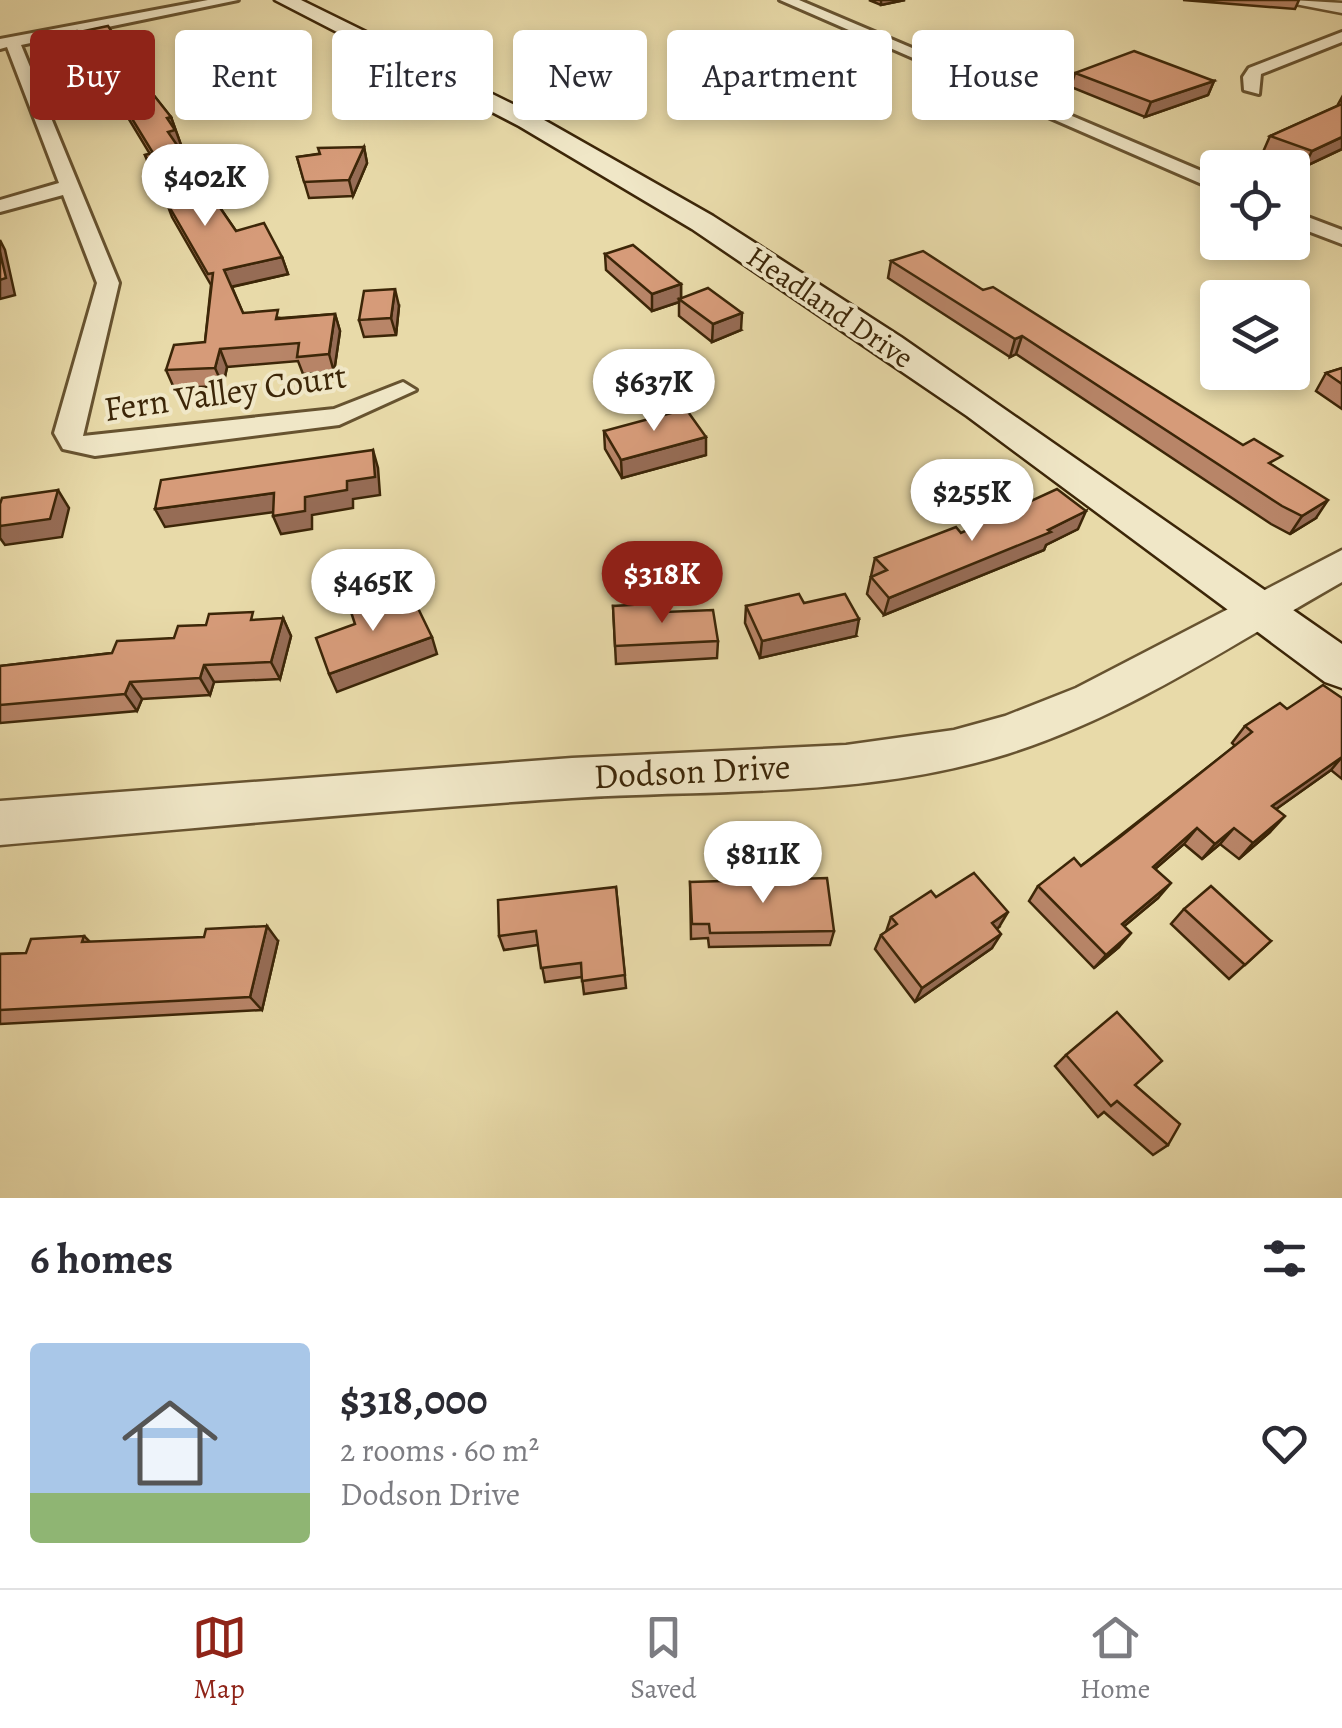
<!DOCTYPE html>
<html lang="en">
<head>
<meta charset="utf-8">
<style>
  :root { --surface:#fff; --page:#f2f2f3; --text:#2b2b33; --muted:#7c7c81; --line:#e1e1e2; --accent:#8f2418 }
  body { margin:0; font-family:Alegreya,serif; background:var(--page); color:var(--text); height:100vh; display:flex; flex-direction:column; font-size:38px; white-space:nowrap }
  * { box-sizing:border-box; margin:0 }
  p { font-size:32px; color:var(--muted) }
  .icon { flex:none; width:55px; height:55px; fill:none; stroke:currentColor; stroke-width:2; stroke-linecap:round; stroke-linejoin:round }
  .map { position:relative; height:1198px; overflow:hidden }
  .details { display:flex; flex-direction:column; background:var(--surface); flex:1 }
  .details>* { flex:none }
  .top-card { position:absolute; left:30px; top:30px; width:1282px; height:90px; display:flex; gap:20px }
  .buttons { position:absolute; left:1200px; top:150px; display:grid; gap:20px }
  .buttons a { display:grid; place-items:center; width:110px; height:110px; border-radius:10px; background:var(--surface); box-shadow:0 5px 15px #0003; font-size:50px }
  .price { position:absolute; translate:-50% -85px; padding:0 22px; border-radius:35px; background:#fff; color:#222; font-size:32px; line-height:65px; filter:drop-shadow(0 2px 5px #0008) }
  .price::after { content:''; position:absolute; left:50%; top:60px; width:30px; height:22px; margin-left:-15px; background:inherit; clip-path:polygon(0 0,100% 0,50% 100%) }
  .price.active { background:var(--accent); color:#fff }
  ul { padding:0; list-style:none }
  li { display:flex; align-items:center; gap:30px; height:250px; padding:0 30px }
  li+li { border-top:2px solid var(--line) }
  li span { display:grid; place-items:center; flex:none; width:280px; height:200px; border-radius:10px; color:#555 }
  li>.icon { margin-inline-start:auto }
  span .icon { width:120px; height:120px; fill:#fffc; stroke-width:1 }
  li b { font-size:42px }
  h2 { display:flex; justify-content:space-between; align-items:center; height:120px; padding:0 30px; font-size:42px }
  .tag { padding:0 35px; border-radius:10px; background:var(--surface); box-shadow:0 5px 15px #0003; font-size:35px; line-height:90px }
  .tag.active { background:var(--accent); color:#fff }
  .tabs { display:flex; justify-content:space-around; align-items:center; height:140px; border-top:2px solid var(--line); background:var(--surface); font-size:28px; color:var(--muted) }
  .tabs a { display:grid; justify-items:center; gap:5px }
  .tabs .active { color:var(--accent) }
  .map>svg:first-child { display:block }
  .lines { fill:none; stroke-linecap:round; stroke-linejoin:round }
  .minor-casing { stroke:#675330; stroke-width:6 }
  .tertiary-casing { stroke:#675330; stroke-width:5 }
  .secondary-casing { stroke:#3c2608; stroke-width:5 }
  .minor { fill:#f0e7c7; fill-rule:evenodd }
  .tertiary { fill:#f0e7c7; fill-rule:evenodd }
  .secondary { fill:#f0e7c7; fill-rule:evenodd }
  .wall { fill:#b88568; stroke:#3c2608; stroke-width:2.5 }
  .shaded-wall { fill:#966c55; stroke:#3c2608; stroke-width:2.5 }
  .building { fill:#d69b79; stroke:#3c2608; stroke-width:2.5 }
  .labels { text-anchor:middle; dominant-baseline:central; stroke-width:8; stroke-linejoin:round; paint-order:stroke }
  .far-street-label { font-size:30px; fill:#3c2608; stroke:#f0e7c7 }
  .street-label { font-size:35px; fill:#3c2608; stroke:#f0e7c7 }
</style>
</head>
<body>
<div class="map">
<svg width="1342" height="1198" viewBox="0 0 1342 1198">
  <rect width="100%" height="100%" fill="#e8daa9"/>
  <filter id="stains"><feTurbulence type="fractalNoise" baseFrequency=".002" numOctaves="4"/><feColorMatrix values="0 0 0 0 .2 0 0 0 0 .09 0 0 0 0 .02 0 0 0 .5 -.17"/></filter>
  <radialGradient id="worn" r=".72"><stop offset=".6" stop-color="#630" stop-opacity="0"/><stop offset="1" stop-color="#630" stop-opacity=".3"/></radialGradient>
  <g class="lines">
    <defs>
      <g id="minor">
        <path d="M208,0h30l-217,45 98,238 -36,153 251,-27 69,-27 13,8 -77,35 -244,31 -32,-7 -9,-16 43,-150 -34,-88 -63,17v-12l59,-17 -52,-136 -7,2v-10z"/>
        <path d="M780,0h19l419,178v13z"/>
        <path d="M1342,32v10l-81,32 -2,20 -15,-4 -1,-13 6,-9z"/>
        <path d="M1292,211l50,19v14l-50,-19z"/>
      </g>
      <g id="tertiary">
        <path d="M1292,0l50,3v10l-47,-9z"/>
        <path d="M1342,550v32c-109,62 -215,134 -335,172 -141,44 -290,35 -435,44 -191,12 -381,31 -572,47v-44l572,-43 274,-13 108,-15 51,-14 71,-28z"/>
      </g>
      <path id="secondary" d="M275,0h26l236,116 176,100 188,121 441,307v44l-17,-6 -358,-266 -275,-187 -173,-103z"/>
    </defs>
    <use href="#minor" class="minor-casing"/>
    <use href="#tertiary" class="tertiary-casing"/>
    <use href="#secondary" class="secondary-casing"/>
    <use href="#minor" class="minor"/>
    <use href="#tertiary" class="tertiary"/>
    <use href="#secondary" class="secondary"/>
  </g>
  <g class="wall">
    <path d="M869,0h36l-24,5z"/>
    <path d="M1183,0h116l-4,9z"/>
    <path d="M79,32l55,32 5,13 32,40 10,28 -3,1 58,85 46,26 6,17 -56,13 11,26 38,5 54,-4 5,17 -6,41 -31,2 -5,-13 -71,6 -4,19 -49,2 -8,-18 39,-28 6,-57 -39,-68 -6,-16 2,-1 -17,-29 -6,-16 5,-1 -66,-109z"/>
    <path d="M1075,73l139,8 -6,14 -63,22 -74,-30z"/>
    <path d="M1342,97v52l-38,18 -41,-15 7,-16 67,-30z"/>
    <path d="M364,147l3,16 -14,33 -44,2 -12,-41z"/>
    <path d="M605,254l76,30v14l60,32 -29,12 -33,-26v-14l-27,9 -46,-41z"/>
    <path d="M891,261l92,29 292,177 41,51 -26,16 -19,-10 -255,-170 -6,3 -122,-79z"/>
    <path d="M399,306l-3,29 -32,2 -5,-17z"/>
    <path d="M1342,368v41l-26,-18 10,-18z"/>
    <path d="M604,431l102,24 -84,23 -17,-29z"/>
    <path d="M1078,529l-32,16 -2,5 -160,65 -17,-21 8,-36 86,-25z"/>
    <path d="M804,603l52,33 -96,22 -15,-35 1,-17z"/>
    <path d="M613,606l52,6 53,29 -1,17 -101,6z"/>
    <path d="M283,618l8,18 -11,43 -66,3 -4,13 -68,4 -5,12 -137,12v-57l112,-13 62,-15 32,-13z"/>
    <path d="M1342,698v81l-11,-9 -55,39 -6,23 -31,27 -19,-15 -18,15 -18,-15 -29,25 3,29 -34,28 -5,21 -25,21 -65,-67 9,-15 43,-20 154,-120 -3,-3 13,-17 42,-17z"/>
    <path d="M690,882l144,49 -4,14 -121,2 -1,-9 -17,1z"/>
    <path d="M616,887l10,101 -42,6 -2,-17 -37,5 -7,-37 -34,5 -5,-14z"/>
    <path d="M936,897l63,30 -3,2 -4,19 -77,54 -40,-53 6,-14 5,-3 5,-15z"/>
    <path d="M1184,909l87,32 -42,38 -58,-55z"/>
    <path d="M84,936l6,6 188,-1 -16,69 -262,14v-70l26,-1z"/>
    <path d="M1066,1055l69,30 33,60 -15,10 -49,-43 -6,5 -43,-51z"/>
  </g>
  <g class="shaded-wall">
    <path d="M881,0h24l-24,5z"/>
    <path d="M1214,81l-6,14 -63,22 6,-15z"/>
    <path d="M171,117l10,28 -7,2 -6,-15 -1,-14z"/>
    <path d="M1342,137v12l-38,18 8,-16z"/>
    <path d="M364,147l3,16 -14,33 -4,-16z"/>
    <path d="M0,240l5,10 10,45 -15,4z"/>
    <path d="M282,257l6,17 -58,13 -6,-17z"/>
    <path d="M681,284v16l-2,-1v3l-27,9v-17z"/>
    <path d="M395,289l4,17 -3,29 -5,-17z"/>
    <path d="M742,313l-1,17 -29,12 1,-18z"/>
    <path d="M335,314l5,17 -6,41 -5,-18z"/>
    <path d="M1022,336l-6,18 -6,3 5,-18z"/>
    <path d="M220,349l7,18 -4,19 -8,-18z"/>
    <path d="M706,437v18l-84,23 -1,-18z"/>
    <path d="M373,450l5,18 2,27 -27,4v9l-41,7v14l-31,5 -8,-18 32,-19 42,-16z"/>
    <path d="M58,490l11,18 -7,29 -57,8 -5,-7v-12z"/>
    <path d="M274,493l8,18 -117,16 -10,-18z"/>
    <path d="M1328,500l-12,18 -26,16 12,-18z"/>
    <path d="M1086,511l-8,18 -32,16 -2,5 -160,65 5,-17 159,-68z"/>
    <path d="M283,618l8,18 -11,43 -9,-17z"/>
    <path d="M859,619l-3,17 -96,22 2,-17z"/>
    <path d="M432,637l5,17 -100,38 -8,-18z"/>
    <path d="M204,665l10,17 -4,13 -10,-17z"/>
    <path d="M130,682l12,17 -5,12 -12,-17z"/>
    <path d="M1342,757l-11,13 -73,52 14,-16z"/>
    <path d="M1285,816l-15,16 -31,27 14,-16z"/>
    <path d="M1197,828l-13,16 -44,38 13,-15z"/>
    <path d="M1234,828l-14,16 -18,15 13,-15z"/>
    <path d="M1171,883l-13,15 -48,40 12,-14z"/>
    <path d="M1008,912l-9,15 -16,11 9,-15z"/>
    <path d="M267,926l11,15 -16,69 -12,-13z"/>
    <path d="M1131,933l-12,14 -25,21 12,-13z"/>
    <path d="M1001,934l-9,14 -77,54 7,-14z"/>
  </g>
  <g class="building">
    <path d="M108,26l26,38 -4,1 41,52 -4,1 8,12 -7,2 68,99 28,-8 18,34 -58,13 19,43 35,-3 -2,9 59,-5 -6,40 -32,3 2,-14 -79,6 -5,19 -49,2 8,-25 31,-3 8,-69 -5,1 -42,-73 5,-1 -26,-45 8,-2 -74,-121z"/>
    <path d="M1134,51l80,30 -63,21 -76,-29z"/>
    <path d="M1342,104v33l-30,14 -42,-15z"/>
    <path d="M364,147l-15,33 -45,2 -7,-25 23,-3 -2,-6z"/>
    <path d="M633,245l48,39 -29,10 -47,-40z"/>
    <path d="M923,251l60,39 10,-3 250,158 11,-6 28,17 -13,7 59,37 -26,16 -20,-10 -260,-170 -7,3 -124,-78z"/>
    <path d="M0,252l6,26 -6,2z"/>
    <path d="M708,288l34,25 -29,11 -34,-25z"/>
    <path d="M395,289l-4,29 -32,2 5,-29z"/>
    <path d="M1342,368v16l-16,-11z"/>
    <path d="M686,409l20,28 -85,23 -17,-29z"/>
    <path d="M373,450l2,27 -28,4v9l-42,7v14l-32,5 1,-23 -119,16 6,-29z"/>
    <path d="M1057,489l29,22 -38,19 3,2 -162,66 -18,-21 16,-7 -12,-12 81,-31 5,6z"/>
    <path d="M58,490l-8,29 -50,7v-22l2,-6z"/>
    <path d="M799,594l5,9 41,-9 14,25 -97,22 -16,-35z"/>
    <path d="M396,596l5,11 14,-5 17,35 -103,37 -13,-36 39,-14 -4,-12z"/>
    <path d="M664,603l1,9 48,-2 5,31 -103,5 -2,-40z"/>
    <path d="M253,612l-2,8 32,-2 -12,44 -67,3 -4,13 -70,4 -5,12 -125,11v-39l112,-13 5,-12 57,-3 4,-12 28,-1 3,-11z"/>
    <path d="M1323,685l19,13v59l-70,49 13,10 -32,27 -19,-15 -19,16 -18,-16 -44,39 18,16 -49,41 9,9 -25,22 -68,-69 36,-28 7,8 39,-29 132,-105 -7,-6 35,-23 7,6z"/>
    <path d="M974,873l34,39 -16,11 9,11 -79,54 -41,-53 16,-11 -6,-7 40,-26 5,6z"/>
    <path d="M827,878l7,53 -124,2 -1,-9h-17l-2,-42z"/>
    <path d="M1211,886l60,55 -26,24 -61,-56z"/>
    <path d="M616,887l9,88 -43,6 -1,-18 -40,5 -5,-37 -37,5 -1,-36z"/>
    <path d="M267,926l-17,71 -250,13v-56l26,-1 5,-14 53,-3 -2,6 122,-5 2,-8z"/>
    <path d="M1117,1012l45,49 -27,24 45,39 -12,21 -51,-44 -6,5 -45,-51z"/>
  </g>
  <g class="labels">
    <g class="far-street-label">
      <text transform="translate(830 307) rotate(34)">Headland Drive</text>
    </g>
    <g class="street-label">
      <text transform="translate(225 392) rotate(-8)">Fern Valley Court</text>
      <text transform="translate(692 771) rotate(-3)">Dodson Drive</text>
    </g>
  </g>
  <rect width="100%" height="100%" filter="url(#stains)"/>
  <rect width="100%" height="100%" fill="url(#worn)"/>
</svg>
<div class="buttons">
<a><svg class="icon" aria-label="locate" viewBox="0 0 24 24"><circle cx="12" cy="12" r="6"/><path d="M12 2v4M12 18v4M2 12h4M18 12h4"/></svg></a>
<a><svg class="icon" aria-label="layers" viewBox="0 0 24 24"><path d="M12 4l9 5-9 5-9-5zM3 14l9 5 9-5"/></svg></a>
</div>
<b class="price" style="left:205px;top:229px">$402K</b>
<b class="price" style="left:654px;top:434px">$637K</b>
<b class="price" style="left:972px;top:544px">$255K</b>
<b class="price active" style="left:662px;top:626px">$318K</b>
<b class="price" style="left:373px;top:634px">$465K</b>
<b class="price" style="left:763px;top:906px">$811K</b>
<div class="top-card">
<a class="tag active">Buy</a>
<a class="tag">Rent</a>
<a class="tag">Filters</a>
<a class="tag">New</a>
<a class="tag">Apartment</a>
<a class="tag">House</a>
</div>
</div>
<section class="details">
<h2>6 homes<svg class="icon" aria-label="filters" viewBox="0 0 24 24"><path d="M4 7h16M4 17h16"/><circle cx="9" cy="7" r="2"/><circle cx="15" cy="17" r="2"/></svg></h2>
<ul>
<li><span style="background:linear-gradient(#a9c7e8 75%,#8fb573 0)"><svg class="icon" aria-label="home" viewBox="0 0 24 24"><path d="M3 11l9-7 9 7M6 9v11h12V9"/></svg></span><div><b>$318,000</b><p>2 rooms · 60 m²</p><p>Dodson Drive</p></div><svg class="icon" aria-label="heart" viewBox="0 0 24 24"><path d="M12 20l-8-8c-3-5 5-10 8-4 3-6 11-1 8 4z"/></svg></li>
</ul>
</section>
<nav class="tabs">
<a class="active"><svg class="icon" aria-label="map" viewBox="0 0 24 24"><path d="M3 6l6-2 6 2 6-2v14l-6 2-6-2-6 2zM9 4v14M15 6v14"/></svg>Map</a>
<a><svg class="icon" aria-label="saved" viewBox="0 0 24 24"><path d="M7 4h10v16l-5-4-5 4z"/></svg>Saved</a>
<a><svg class="icon" aria-label="home" viewBox="0 0 24 24"><path d="M3 11l9-7 9 7M6 9v11h12V9"/></svg>Home</a>
</nav>
</body>
</html>
